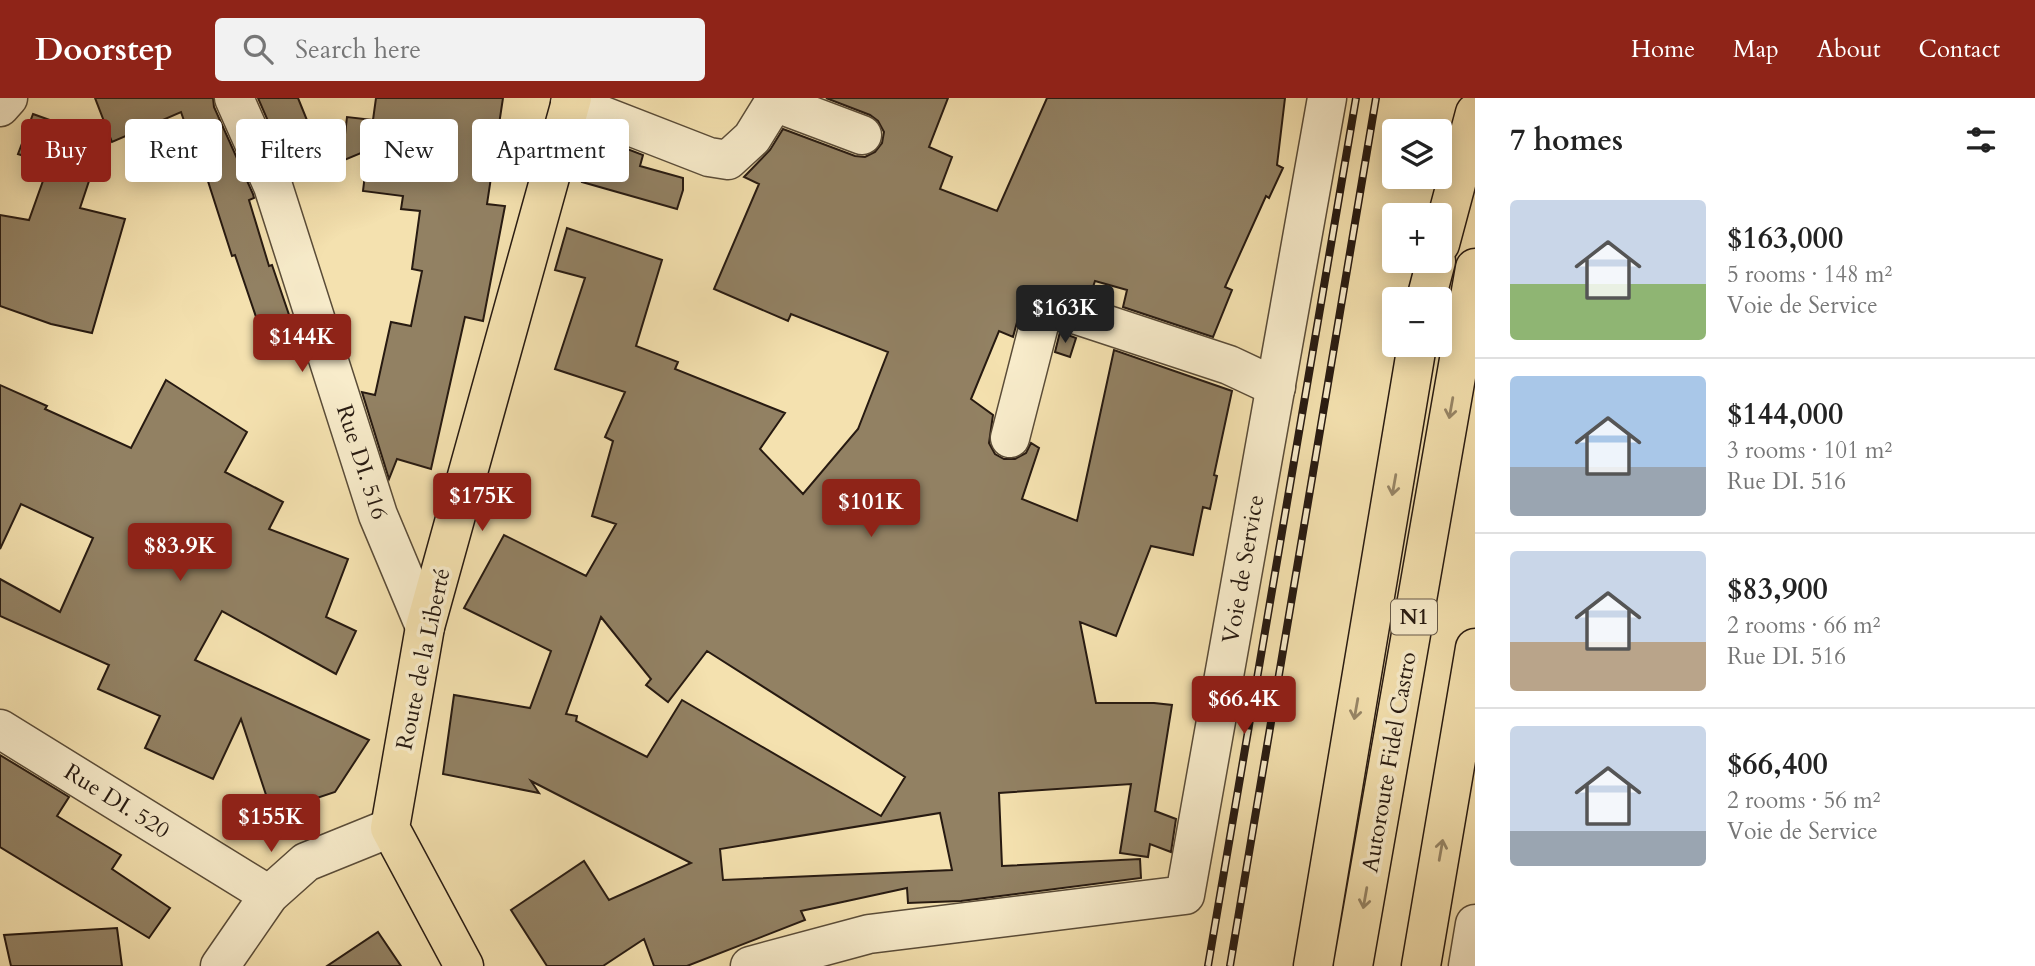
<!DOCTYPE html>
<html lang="en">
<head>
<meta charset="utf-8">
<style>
  :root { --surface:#fff; --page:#f2f2f2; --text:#222; --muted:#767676; --line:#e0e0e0; --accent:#8f2418 }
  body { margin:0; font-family:Cardo,serif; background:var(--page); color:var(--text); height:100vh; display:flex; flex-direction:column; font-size:26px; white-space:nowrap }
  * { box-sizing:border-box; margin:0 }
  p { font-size:23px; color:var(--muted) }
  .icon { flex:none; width:38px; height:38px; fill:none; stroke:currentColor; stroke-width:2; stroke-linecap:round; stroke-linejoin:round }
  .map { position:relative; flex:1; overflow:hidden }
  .sheet { display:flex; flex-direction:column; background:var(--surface); width:560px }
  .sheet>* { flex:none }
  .top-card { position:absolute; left:21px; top:21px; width:665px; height:63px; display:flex; gap:14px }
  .tools { position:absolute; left:1382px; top:21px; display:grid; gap:14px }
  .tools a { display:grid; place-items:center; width:70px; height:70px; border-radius:7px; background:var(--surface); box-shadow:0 4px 18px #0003; font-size:35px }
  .price { position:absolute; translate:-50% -60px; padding:0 16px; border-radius:7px; background:var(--accent); color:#fff; font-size:23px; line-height:46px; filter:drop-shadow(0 2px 4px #0008) }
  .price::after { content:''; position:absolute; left:50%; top:42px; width:21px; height:16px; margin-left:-10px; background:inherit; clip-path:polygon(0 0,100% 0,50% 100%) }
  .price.on { background:#222; color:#fff }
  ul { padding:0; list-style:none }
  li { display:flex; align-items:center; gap:21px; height:175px; padding:0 35px }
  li+li { border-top:2px solid var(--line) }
  li span { display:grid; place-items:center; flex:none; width:196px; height:140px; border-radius:7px; color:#555 }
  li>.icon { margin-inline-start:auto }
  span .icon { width:84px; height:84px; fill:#fffc; stroke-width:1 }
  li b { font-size:30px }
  h2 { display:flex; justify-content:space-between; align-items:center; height:84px; padding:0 35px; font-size:30px }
  .tag { padding:0 24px; border-radius:7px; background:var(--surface); box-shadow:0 4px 18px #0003; font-size:24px; line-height:63px }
  .tag.on { background:var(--accent); color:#fff }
  header { display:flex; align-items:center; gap:42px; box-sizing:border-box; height:98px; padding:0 35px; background:var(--accent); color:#fff }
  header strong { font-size:33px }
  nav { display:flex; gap:38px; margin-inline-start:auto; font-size:24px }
  .search { width:490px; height:63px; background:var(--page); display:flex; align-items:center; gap:18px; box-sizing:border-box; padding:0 24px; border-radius:7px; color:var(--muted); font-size:26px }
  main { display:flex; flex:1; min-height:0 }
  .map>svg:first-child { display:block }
  .building { fill:#928163; stroke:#271a11; stroke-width:2; fill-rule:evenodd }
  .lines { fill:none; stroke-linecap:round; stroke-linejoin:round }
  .minor-casing { stroke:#5a4c38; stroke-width:41 }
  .major-casing { stroke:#271a11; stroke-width:41 }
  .highway-casing { stroke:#271a11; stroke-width:41 }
  .minor { stroke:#f8eccb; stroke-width:38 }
  .major { stroke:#f4e1af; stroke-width:38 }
  .highway { stroke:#f4e1af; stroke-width:38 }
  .rail-casing { stroke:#271a11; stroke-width:8 }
  .rail { stroke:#f8eccb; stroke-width:5; stroke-dasharray:16; stroke-linecap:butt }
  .oneway { stroke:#988768 }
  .labels { text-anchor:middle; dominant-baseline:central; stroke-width:7; stroke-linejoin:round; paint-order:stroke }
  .shield { fill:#f8eccb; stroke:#665949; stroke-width:2 }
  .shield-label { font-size:21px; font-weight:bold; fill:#271a11 }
  .street-label { font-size:23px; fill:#271a11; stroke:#f8eccb }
</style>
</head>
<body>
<header>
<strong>Doorstep</strong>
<div class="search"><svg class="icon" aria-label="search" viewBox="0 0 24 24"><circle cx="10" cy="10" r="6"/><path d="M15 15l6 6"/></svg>Search here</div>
<nav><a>Home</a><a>Map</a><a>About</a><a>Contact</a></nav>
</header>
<main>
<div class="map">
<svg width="1475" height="868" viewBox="0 0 1475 868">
  <rect width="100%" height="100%" fill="#f4e1af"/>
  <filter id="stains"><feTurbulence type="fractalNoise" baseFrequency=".00286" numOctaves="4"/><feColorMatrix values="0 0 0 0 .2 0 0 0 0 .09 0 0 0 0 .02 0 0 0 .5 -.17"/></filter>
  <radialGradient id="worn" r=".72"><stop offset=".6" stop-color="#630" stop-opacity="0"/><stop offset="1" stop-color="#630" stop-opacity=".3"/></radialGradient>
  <g class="building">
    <path d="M95,0h118l1,9 39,87 1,4 -5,2 20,66 3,-1 28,82 -30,11 -35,-103 -3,1 -27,-84 -3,1 -21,-61 -69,30z"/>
    <path d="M258,0h40l28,69 -32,14z"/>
    <path d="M376,0h127l-16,106 18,2 -22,115 -18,-4 -34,152 -34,-10 -8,20 -27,-87 13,3 16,-73 20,4 11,-55 -10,-2 8,-58 -19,-2 2,-13 -40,-5 5,-41 -26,11 5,-44 26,3z"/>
    <path d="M826,0h122l-19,49 23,10 -12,32 57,22 50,-113h238l-8,67 6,3 -14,30 -3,-2 -41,91 7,3 -19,47 -90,-30 4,-17 -32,-9 -5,15 -30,-10 -16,1 -17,13 -8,15 -6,22 -14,-6 -28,68 22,16 -4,28 6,11 9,5h11l11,-6 5,-10 8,5 -17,51 55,22 37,-171 118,41 -18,84 3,1 -7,33 -7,-2 -10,48 -42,-9 -35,90 -36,-14 16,81h58l18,2 -17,106 21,8 -5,33 -21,-8 -2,13 -28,-4 11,-69 -132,9 3,73 138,-7 1,19 -180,23 -53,2 -1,-15 -106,23 4,9 -118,46h-33l-10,-27 -41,27h-56l-36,-56 73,-49 25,39 82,-37 -160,-82 8,12 -96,-19 11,-79 76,13 21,-57 -87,-43 40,-73 82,41 30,-52 -24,-8 21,-75 -8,-4 20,-45 -70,-23 30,-91 -30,-8 12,-42 95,32 -26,86 42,16 -3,7 110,44 -25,36 43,45 55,-65 30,-77 -97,-38 -3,7 -74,-32 45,-105 -15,-7 26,-27 13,-21 72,27 10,1 10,-5 7,-9 2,-11 -6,-11 -8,-6zM601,519l50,62 -5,6 22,17 39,-51 198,126 -24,39 -199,-116 -35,57 -71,-36 1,-5 -11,-2zM940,715l12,57 -229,10 -3,-31z"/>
    <path d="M33,16l70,25 -23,69 45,11 -33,114 -41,-9 -51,-18v-91l29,5 20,-56 -31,-10z"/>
    <path d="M596,39l47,18 -3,11 43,12v12l-6,19 -95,-27z"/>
    <path d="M1060,234l16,6 -6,19 -15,-5z"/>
    <path d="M166,282l81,52 -22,40 58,30 -14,27 79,30 -22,58 30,14 -20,43 -114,-63 -27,49 174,80 -34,52 -63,21 -31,-94 -28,60 -68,-31 15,-32 -62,-27 11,-24 -109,-49v-37l60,33 33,-74 -72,-34 -21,45v-164l47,21 -2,3 86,39z"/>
    <path d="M0,657l69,42 -12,19 64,39 -9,14 58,39 -21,30 -149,-91z"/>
    <path d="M117,830l5,38h-111l-7,-31z"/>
    <path d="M378,834l23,34h-74z"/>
  </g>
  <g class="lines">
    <defs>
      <g id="minor">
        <path d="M234,0l39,88 105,329 47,112"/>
        <path d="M570,5l139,54 19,3 24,-22 21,-34 4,-1 85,32"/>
        <path d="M0,9l8,-9"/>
        <path d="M1010,340l30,-117 6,-11 7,-3 176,58 47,22"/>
        <path d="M0,631l269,166"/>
        <path d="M220,868l49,-71 37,-33 84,-34"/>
        <path d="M750,868l119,-32 316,-39 142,-797"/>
        <path d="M1468,868l7,-42"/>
      </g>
      <path id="major" d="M464,868l-74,-138 35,-201 147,-529"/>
      <g id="highway">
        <path d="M1440,146l35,-131"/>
        <path d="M1426,201l10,-38"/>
        <path d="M1313,868l104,-621"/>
        <path d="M1353,868l122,-698"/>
        <path d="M1421,868l54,-318"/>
      </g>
    </defs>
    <use href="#minor" class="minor-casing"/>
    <use href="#major" class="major-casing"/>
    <use href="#highway" class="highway-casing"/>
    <use href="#minor" class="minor"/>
    <use href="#major" class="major"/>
    <use href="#highway" class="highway"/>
    <defs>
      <g id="rail">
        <path d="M1208,868l148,-868"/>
        <path d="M1230,868l146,-868"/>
      </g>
    </defs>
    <use href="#rail" class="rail-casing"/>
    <use href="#rail" class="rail"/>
  </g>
  <defs><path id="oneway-shaft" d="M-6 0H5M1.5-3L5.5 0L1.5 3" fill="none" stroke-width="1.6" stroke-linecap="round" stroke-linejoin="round" transform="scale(1.75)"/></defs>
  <g class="oneway">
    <use href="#oneway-shaft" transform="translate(1451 310) rotate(100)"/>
    <use href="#oneway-shaft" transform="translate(1394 387) rotate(100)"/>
    <use href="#oneway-shaft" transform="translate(1356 611) rotate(100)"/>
    <use href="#oneway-shaft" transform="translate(1441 752) rotate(-80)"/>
    <use href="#oneway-shaft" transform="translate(1365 800) rotate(100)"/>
  </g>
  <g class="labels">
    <rect class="shield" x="1391" y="501.5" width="46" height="35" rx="5"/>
    <g class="shield-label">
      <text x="1414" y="519">N1</text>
    </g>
    <g class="street-label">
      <text transform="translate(362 364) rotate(72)">Rue DI. 516</text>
      <text transform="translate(1243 471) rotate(-80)">Voie de Service</text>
      <text transform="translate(423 561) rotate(-78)">Route de la Liberté</text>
      <text transform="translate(1389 664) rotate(-80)">Autoroute Fidel Castro</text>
      <text transform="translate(117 703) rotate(32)">Rue DI. 520</text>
    </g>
  </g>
  <rect width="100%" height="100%" filter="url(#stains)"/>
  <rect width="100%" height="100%" fill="url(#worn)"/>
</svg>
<div class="tools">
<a><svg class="icon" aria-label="layers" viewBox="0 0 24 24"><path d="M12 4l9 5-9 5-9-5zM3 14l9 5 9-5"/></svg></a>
<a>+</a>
<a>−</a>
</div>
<b class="price on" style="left:1065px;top:247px">$163K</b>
<b class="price" style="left:302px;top:276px">$144K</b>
<b class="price" style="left:482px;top:435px">$175K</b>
<b class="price" style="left:871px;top:441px">$101K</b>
<b class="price" style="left:180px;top:485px">$83.9K</b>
<b class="price" style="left:1244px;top:638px">$66.4K</b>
<b class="price" style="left:271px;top:756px">$155K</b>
<div class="top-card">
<a class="tag on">Buy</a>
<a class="tag">Rent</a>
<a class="tag">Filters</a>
<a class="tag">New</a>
<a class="tag">Apartment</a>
</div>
</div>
<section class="sheet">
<h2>7 homes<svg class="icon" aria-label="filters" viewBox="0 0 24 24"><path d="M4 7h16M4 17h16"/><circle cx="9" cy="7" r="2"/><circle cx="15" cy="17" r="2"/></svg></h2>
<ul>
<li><span style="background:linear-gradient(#c9d6e8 60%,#8fb573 0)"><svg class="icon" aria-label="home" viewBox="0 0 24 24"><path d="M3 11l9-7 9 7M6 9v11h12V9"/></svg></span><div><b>$163,000</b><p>5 rooms · 148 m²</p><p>Voie de Service</p></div></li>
<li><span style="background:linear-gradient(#a9c7e8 65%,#9aa5b1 0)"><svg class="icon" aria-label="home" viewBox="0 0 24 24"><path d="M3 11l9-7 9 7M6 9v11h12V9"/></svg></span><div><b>$144,000</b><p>3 rooms · 101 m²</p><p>Rue DI. 516</p></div></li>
<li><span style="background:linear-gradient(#c9d6e8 65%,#b9a48a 0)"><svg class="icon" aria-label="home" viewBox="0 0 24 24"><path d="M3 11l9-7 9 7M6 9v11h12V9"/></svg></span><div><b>$83,900</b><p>2 rooms · 66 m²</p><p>Rue DI. 516</p></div></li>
<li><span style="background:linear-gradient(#c9d6e8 75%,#9aa5b1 0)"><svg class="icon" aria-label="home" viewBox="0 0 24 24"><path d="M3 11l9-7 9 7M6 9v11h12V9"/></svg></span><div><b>$66,400</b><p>2 rooms · 56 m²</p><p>Voie de Service</p></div></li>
</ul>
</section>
</main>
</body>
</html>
